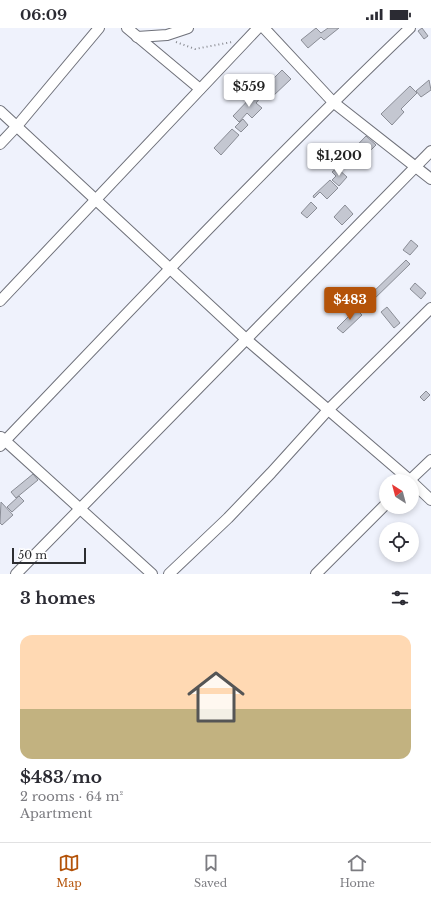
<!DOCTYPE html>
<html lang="en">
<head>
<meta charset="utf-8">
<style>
  :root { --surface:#fff; --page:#f2f2f3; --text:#2b2b33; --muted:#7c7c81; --line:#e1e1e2; --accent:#b45309 }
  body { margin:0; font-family:"Libre Baskerville",serif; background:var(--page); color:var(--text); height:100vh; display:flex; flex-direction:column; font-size:15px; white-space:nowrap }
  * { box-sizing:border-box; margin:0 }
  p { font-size:13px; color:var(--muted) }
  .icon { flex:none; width:22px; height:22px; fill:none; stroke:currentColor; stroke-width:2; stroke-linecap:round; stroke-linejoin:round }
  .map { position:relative; height:546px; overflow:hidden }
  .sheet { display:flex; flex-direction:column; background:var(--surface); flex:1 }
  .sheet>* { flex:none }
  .needle { width:26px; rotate:324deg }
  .controls { position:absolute; left:379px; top:446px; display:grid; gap:8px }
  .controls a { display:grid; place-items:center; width:40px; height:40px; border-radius:50%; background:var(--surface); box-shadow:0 2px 6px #0003; font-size:20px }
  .scale { position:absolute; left:12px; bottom:10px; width:74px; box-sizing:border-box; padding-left:4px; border:2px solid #2d2e31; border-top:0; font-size:11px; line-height:14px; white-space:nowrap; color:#2d2e31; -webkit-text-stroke:3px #fff; paint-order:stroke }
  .price { position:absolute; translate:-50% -34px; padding:0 9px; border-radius:4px; background:#fff; color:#222; font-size:13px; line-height:26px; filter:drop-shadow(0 1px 2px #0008) }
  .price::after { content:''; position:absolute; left:50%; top:24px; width:12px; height:9px; margin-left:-6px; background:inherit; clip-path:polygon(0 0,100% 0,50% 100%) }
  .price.active { background:var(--accent); color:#fff }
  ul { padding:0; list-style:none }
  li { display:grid; align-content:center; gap:8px; height:212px; padding:0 20px }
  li+li { border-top:1px solid var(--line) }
  li span { display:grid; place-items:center; height:124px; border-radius:12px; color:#555 }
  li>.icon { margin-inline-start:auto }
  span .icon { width:72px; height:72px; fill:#fffc; stroke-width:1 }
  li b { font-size:17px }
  h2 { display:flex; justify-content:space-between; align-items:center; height:48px; padding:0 20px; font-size:17px }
  .status { display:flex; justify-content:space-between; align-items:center; height:28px; padding:0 20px; background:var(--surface); direction:ltr }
  .status svg { height:11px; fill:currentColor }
  .dock { display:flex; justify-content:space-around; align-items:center; height:56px; border-top:1px solid var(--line); background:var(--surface); font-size:11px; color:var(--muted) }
  .dock a { display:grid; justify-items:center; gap:2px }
  .dock .active { color:var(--accent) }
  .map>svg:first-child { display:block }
  .building { fill:#c4c7d1; stroke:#8a8d96 }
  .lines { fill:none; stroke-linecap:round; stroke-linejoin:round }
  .street-casing { stroke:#6f717a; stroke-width:12 }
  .path { stroke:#86888e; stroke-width:2; stroke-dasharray:1 3; stroke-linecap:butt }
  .street { stroke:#fff; stroke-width:10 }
</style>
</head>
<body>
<div class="status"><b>06:09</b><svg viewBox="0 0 49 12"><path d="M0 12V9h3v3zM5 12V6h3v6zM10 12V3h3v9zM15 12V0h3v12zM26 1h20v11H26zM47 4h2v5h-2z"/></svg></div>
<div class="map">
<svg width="431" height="546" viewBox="0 0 431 546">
  <rect width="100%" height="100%" fill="#eff2fc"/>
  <g class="building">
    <path d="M316,0l5,5 7,-5h11l-15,12 -3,-3 -13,11 -7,-8z"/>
    <path d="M422,0l6,8 -4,3 -6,-8z"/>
    <path d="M282,42l9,9 -19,18 -11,-12 4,-4 3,3z"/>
    <path d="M429,52l2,10 -10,7 -5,-6z"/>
    <path d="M410,58l7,7 -16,16 3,3 -12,13 -11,-11z"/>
    <path d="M257,63l5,5 -6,7 6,5 -10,10 -5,-5 -8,9 -6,-6z"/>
    <path d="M243,91l5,6 -7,7 -6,-5z"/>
    <path d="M232,101l7,6 -18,20 -7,-7z"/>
    <path d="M366,108l10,9 -15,15 -5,-5 -10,10 -4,-4z"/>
    <path d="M337,140l10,9 -8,9 -7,-6 4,-4 -4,-4z"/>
    <path d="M330,152l8,8 -11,11 -7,-7 -6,6 -1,-2z"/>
    <path d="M311,174l6,6 -10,10 -6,-5z"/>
    <path d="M345,177l8,9 -11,11 -8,-8z"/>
    <path d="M411,212l7,6 -8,9 -7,-5z"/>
    <path d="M406,232l4,4 -40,39 -4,-4z"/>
    <path d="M415,255l11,10 -5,6 -11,-10z"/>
    <path d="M387,279l13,16 -6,5 -13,-16z"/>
    <path d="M356,281l6,6 -19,18 -6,-5z"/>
    <path d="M426,363l4,4 -6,6 -4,-4z"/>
    <path d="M33,446l5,6 -22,18 -5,-6z"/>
    <path d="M19,468l5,5 -12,11 -5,-5z"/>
    <path d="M1,474l12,13 -11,10 -2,-2z"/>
  </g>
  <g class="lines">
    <defs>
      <g id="street">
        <path d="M127,0l73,61"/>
        <path d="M264,0l69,74 98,77"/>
        <path d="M137,9l30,-2 21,-7"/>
        <path d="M0,83l247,229 164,141"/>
        <path d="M0,116l17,-18 82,-98"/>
        <path d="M0,273l258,-273"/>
        <path d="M1,409l151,137"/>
        <path d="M0,418c135,-141 269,-283 410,-418"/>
        <path d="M409,453l22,-21"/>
        <path d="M412,454l19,18"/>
        <path d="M16,546l415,-423"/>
        <path d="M169,546l59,-56 43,-45 57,-63 103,-102"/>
        <path d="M316,546l70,-70"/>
      </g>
    </defs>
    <use href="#street" class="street-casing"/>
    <path class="path" d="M176,14l19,7 37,-7"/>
    <use href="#street" class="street"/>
  </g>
</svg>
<div class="controls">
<a><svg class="needle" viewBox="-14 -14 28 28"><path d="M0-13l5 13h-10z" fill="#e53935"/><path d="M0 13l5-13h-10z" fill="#7c7c81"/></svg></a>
<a><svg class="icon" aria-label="locate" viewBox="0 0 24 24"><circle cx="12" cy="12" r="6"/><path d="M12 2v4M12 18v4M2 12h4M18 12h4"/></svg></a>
</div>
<div class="scale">50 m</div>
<b class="price" style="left:249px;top:80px">$559</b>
<b class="price" style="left:339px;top:149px">$1,200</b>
<b class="price active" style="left:350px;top:293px">$483</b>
</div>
<section class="sheet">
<h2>3 homes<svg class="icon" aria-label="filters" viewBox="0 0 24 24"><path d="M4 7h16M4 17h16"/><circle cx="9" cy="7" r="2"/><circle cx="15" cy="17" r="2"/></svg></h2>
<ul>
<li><span style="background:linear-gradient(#ffd9b3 60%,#c2b280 0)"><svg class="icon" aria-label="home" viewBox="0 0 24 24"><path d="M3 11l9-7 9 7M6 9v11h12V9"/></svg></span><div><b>$483/mo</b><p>2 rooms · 64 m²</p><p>Apartment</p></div></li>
</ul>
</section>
<nav class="dock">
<a class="active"><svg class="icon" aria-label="map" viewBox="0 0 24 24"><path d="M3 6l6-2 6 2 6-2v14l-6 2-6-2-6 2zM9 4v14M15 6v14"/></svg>Map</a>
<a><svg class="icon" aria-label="saved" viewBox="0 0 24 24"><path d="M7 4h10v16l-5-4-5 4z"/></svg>Saved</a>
<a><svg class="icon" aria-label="home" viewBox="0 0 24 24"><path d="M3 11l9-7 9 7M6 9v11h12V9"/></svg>Home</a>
</nav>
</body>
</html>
